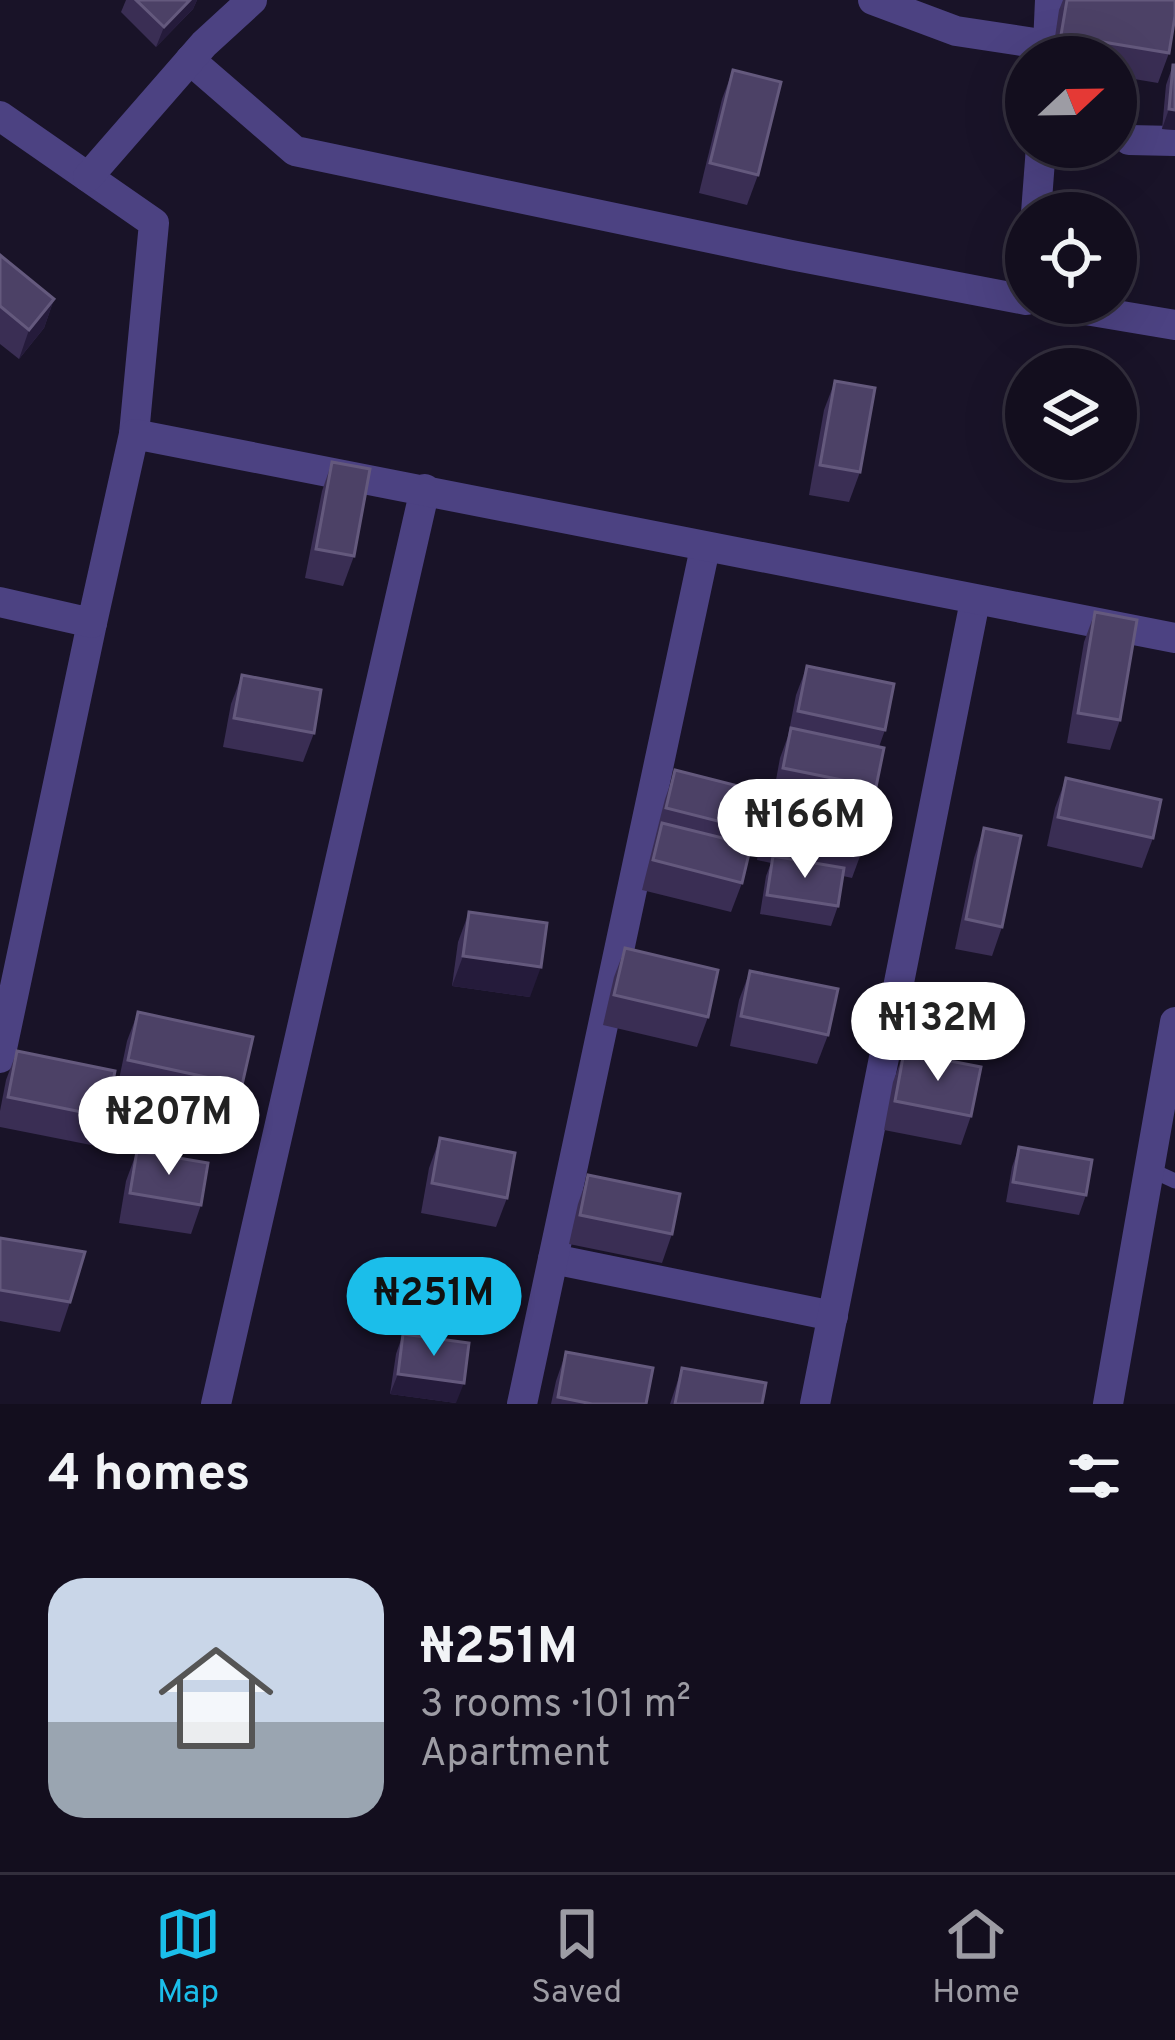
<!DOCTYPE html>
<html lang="en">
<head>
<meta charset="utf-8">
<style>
  :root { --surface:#130e1e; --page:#1c1727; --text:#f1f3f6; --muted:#9d9ca4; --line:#322e3c; --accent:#1bbeea }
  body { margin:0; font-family:Overpass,sans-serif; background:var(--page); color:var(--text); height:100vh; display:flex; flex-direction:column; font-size:45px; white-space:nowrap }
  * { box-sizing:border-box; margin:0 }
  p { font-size:39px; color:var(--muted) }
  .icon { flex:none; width:66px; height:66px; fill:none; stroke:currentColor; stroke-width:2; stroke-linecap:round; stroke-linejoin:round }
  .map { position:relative; height:1404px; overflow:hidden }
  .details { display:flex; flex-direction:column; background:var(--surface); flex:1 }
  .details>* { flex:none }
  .needle { width:78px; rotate:68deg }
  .tools { position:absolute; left:1005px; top:36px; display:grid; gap:24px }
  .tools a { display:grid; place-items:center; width:132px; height:132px; border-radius:50%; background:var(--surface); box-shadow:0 12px 48px #0002,0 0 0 3px var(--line); font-size:60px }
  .price { position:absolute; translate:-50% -102px; padding:0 27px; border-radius:42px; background:#fff; color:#222; font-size:39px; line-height:78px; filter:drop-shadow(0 3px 6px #0008) }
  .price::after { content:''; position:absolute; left:50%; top:72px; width:36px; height:27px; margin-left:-18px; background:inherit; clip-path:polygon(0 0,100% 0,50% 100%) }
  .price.current { background:var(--accent); color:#111 }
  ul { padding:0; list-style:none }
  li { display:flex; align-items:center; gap:36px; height:300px; padding:0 48px }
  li+li { border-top:3px solid var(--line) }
  li span { display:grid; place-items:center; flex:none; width:336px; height:240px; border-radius:36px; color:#555 }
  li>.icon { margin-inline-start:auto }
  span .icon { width:144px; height:144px; fill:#fffc; stroke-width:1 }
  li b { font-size:51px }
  h2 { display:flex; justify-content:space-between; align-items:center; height:144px; padding:0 48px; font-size:51px }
  .dock { display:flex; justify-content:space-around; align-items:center; height:168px; border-top:3px solid var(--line); background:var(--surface); font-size:33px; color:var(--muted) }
  .dock a { display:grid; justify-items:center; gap:6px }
  .dock .current { color:var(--accent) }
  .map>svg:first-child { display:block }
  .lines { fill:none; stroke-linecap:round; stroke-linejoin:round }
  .service { stroke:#4c4282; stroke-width:15 }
  .minor { stroke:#4c4282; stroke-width:30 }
  .tertiary { stroke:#4c4282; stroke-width:30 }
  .wall { fill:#3a2e54 }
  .shaded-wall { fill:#251b3b }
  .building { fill:#4c4166; stroke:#64597d; stroke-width:3 }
</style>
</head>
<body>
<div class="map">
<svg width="1175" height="1404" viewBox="0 0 1175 1404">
  <rect width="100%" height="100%" fill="#191328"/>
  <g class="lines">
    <path class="service" d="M1149,1169l26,12"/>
    <g class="minor">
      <path d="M873,0l83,31 92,14 2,-45"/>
      <path d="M190,60l105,91 496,104 235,45"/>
      <path d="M0,116l154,107 -20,211"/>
      <path d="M1129,140l46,1"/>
      <path d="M88,177l116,-133 48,-44"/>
      <path d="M1036,213l5,-66"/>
      <path d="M1044,303l131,22"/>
      <path d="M0,1058l92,-435"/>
      <path d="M553,1259l280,57"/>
      <path d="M216,1404l209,-915"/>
      <path d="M522,1404l183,-856"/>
      <path d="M815,1404l160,-803"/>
      <path d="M1108,1404l67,-382"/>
    </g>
    <path class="tertiary" d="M0,602l92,21 42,-189 1041,204"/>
  </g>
  <g class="wall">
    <path d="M126,0h71l-4,9 -37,38 -35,-35z"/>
    <path d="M1063,0h112l-6,53 -11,30 -42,-7v-19h-64l7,-47z"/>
    <path d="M1173,65h2v65l-13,-1 4,-44z"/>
    <path d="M733,70l25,105 -11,30 -48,-12 23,-94z"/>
    <path d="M0,255l54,44 -10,29 -25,31 -19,-15z"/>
    <path d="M835,381l25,91 -11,30 -40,-7 15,-85z"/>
    <path d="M332,462l22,94 -11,30 -38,-8 17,-87z"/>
    <path d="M1095,612l25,108 -10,30 -43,-7 17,-101z"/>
    <path d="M807,666l78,64 -6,17 -3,40 -7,19 -6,42 -11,30 -9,-2 -5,30 -7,20 -71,-12 6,-38 5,-13 -14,-3 7,-42 10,-27 6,-33 8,-22 8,-41z"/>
    <path d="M242,675l72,58 -11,29 -80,-15 8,-43z"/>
    <path d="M675,770l74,59 -5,15 -2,39 -11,29 -89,-22 23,-91z"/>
    <path d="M1066,778l87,60 -11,30 -95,-22 8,-38z"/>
    <path d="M984,828l18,99 -10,29 -37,-7 19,-91z"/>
    <path d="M469,912l61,85 -78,-11 6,-44z"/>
    <path d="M625,948l83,69 -11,30 -94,-22 11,-48z"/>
    <path d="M750,971l78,64 -11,29 -87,-18 9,-46z"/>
    <path d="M138,1012l104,73 -10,30 -115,-26 10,-48z"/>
    <path d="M17,1051l89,66 -10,29 -96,-19v-16l6,-31z"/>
    <path d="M904,1052l67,64 -10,29 -77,-15 9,-48z"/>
    <path d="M440,1138l67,60 -11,29 -75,-14 8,-45z"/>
    <path d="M1019,1147l67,48 -7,20 -73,-13 6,-35z"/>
    <path d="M137,1151l64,54 -10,29 -72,-11 7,-42z"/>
    <path d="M588,1175l84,59 -10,29 -93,-19 9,-40z"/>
    <path d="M0,1238l70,64 -10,30 -60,-11z"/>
    <path d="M403,1334l53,69 -66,-9 6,-40z"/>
    <path d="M566,1352l80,52h-95l5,-23z"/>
    <path d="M682,1368l80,36h-92z"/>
  </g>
  <g class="shaded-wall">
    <path d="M190,0h7l-4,9 -37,38 8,-20z"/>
    <path d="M1169,109l6,1v20l-13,-1z"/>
    <path d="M54,299l-10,29 -25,31 10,-29z"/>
    <path d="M463,956l78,11 -11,30 -78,-11z"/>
    <path d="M398,1374l66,9 -8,20 -66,-9z"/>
  </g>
  <g class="building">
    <path d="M136,0h54l-26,27z"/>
    <path d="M1067,0h108v16l-6,37 -108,-18z"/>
    <path d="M1173,65h2v45l-6,-1z"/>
    <path d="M733,70l48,12 -23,93 -48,-12z"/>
    <path d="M0,255l54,44 -25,31 -29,-24z"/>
    <path d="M835,381l40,7 -15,84 -40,-7z"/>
    <path d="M332,462l38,7 -16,87 -38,-7z"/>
    <path d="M1095,612l42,8 -17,100 -42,-7z"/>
    <path d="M807,666l87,18 -9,46 -87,-19z"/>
    <path d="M242,675l79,15 -7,43 -80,-15z"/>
    <path d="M791,728l93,20 -8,39 -93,-19z"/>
    <path d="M675,770l83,21 -9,38 -83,-21z"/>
    <path d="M1066,778l95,22 -8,38 -95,-21z"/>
    <path d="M774,789l96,17 -7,42 -96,-17z"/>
    <path d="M662,823l89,22 -9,38 -89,-23z"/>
    <path d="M984,828l37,8 -19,91 -36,-8z"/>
    <path d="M773,856l71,12 -6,38 -71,-11z"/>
    <path d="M469,912l78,11 -6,44 -78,-11z"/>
    <path d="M625,948l93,22 -10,47 -94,-22z"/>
    <path d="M750,971l88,18 -10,46 -87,-19z"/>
    <path d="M138,1012l115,25 -11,48 -114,-25z"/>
    <path d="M17,1051l98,20 -9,46 -98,-20z"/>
    <path d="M904,1052l77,15 -10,49 -76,-15z"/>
    <path d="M440,1138l75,15 -8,45 -75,-15z"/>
    <path d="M1019,1147l73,13 -6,35 -73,-13z"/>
    <path d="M137,1151l71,12 -7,42 -71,-12z"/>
    <path d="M588,1175l92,19 -8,40 -92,-19z"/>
    <path d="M0,1238l85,14 -15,50 -70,-12z"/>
    <path d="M403,1334l66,9 -5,40 -66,-9z"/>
    <path d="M566,1352l87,16 -7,36h-54l-34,-7z"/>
    <path d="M682,1368l84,15 -4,21h-87z"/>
  </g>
</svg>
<div class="tools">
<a><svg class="needle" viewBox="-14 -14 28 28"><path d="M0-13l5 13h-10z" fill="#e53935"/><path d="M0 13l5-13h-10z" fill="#9d9ca4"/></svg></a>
<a><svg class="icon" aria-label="locate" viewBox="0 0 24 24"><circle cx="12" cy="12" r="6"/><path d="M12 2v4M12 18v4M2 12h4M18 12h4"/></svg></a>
<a><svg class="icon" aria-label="layers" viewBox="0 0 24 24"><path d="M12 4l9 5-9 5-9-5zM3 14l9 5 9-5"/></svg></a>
</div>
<b class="price" style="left:805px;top:881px">₦166M</b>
<b class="price" style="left:938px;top:1084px">₦132M</b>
<b class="price" style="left:169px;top:1178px">₦207M</b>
<b class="price current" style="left:434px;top:1359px">₦251M</b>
</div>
<section class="details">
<h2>4 homes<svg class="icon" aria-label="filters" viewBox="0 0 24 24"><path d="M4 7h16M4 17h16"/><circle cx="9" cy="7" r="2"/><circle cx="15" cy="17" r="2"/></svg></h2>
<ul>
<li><span style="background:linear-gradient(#c9d6e8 60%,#9aa5b1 0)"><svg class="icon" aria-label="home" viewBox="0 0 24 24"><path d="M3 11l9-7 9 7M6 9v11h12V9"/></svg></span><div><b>₦251M</b><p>3 rooms · 101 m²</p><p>Apartment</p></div></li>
</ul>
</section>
<nav class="dock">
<a class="current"><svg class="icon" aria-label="map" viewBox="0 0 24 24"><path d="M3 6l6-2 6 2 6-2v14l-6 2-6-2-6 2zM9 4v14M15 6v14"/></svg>Map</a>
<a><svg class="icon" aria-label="saved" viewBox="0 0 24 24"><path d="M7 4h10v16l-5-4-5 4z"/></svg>Saved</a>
<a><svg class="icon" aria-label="home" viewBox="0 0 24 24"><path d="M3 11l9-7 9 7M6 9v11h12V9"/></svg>Home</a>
</nav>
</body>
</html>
